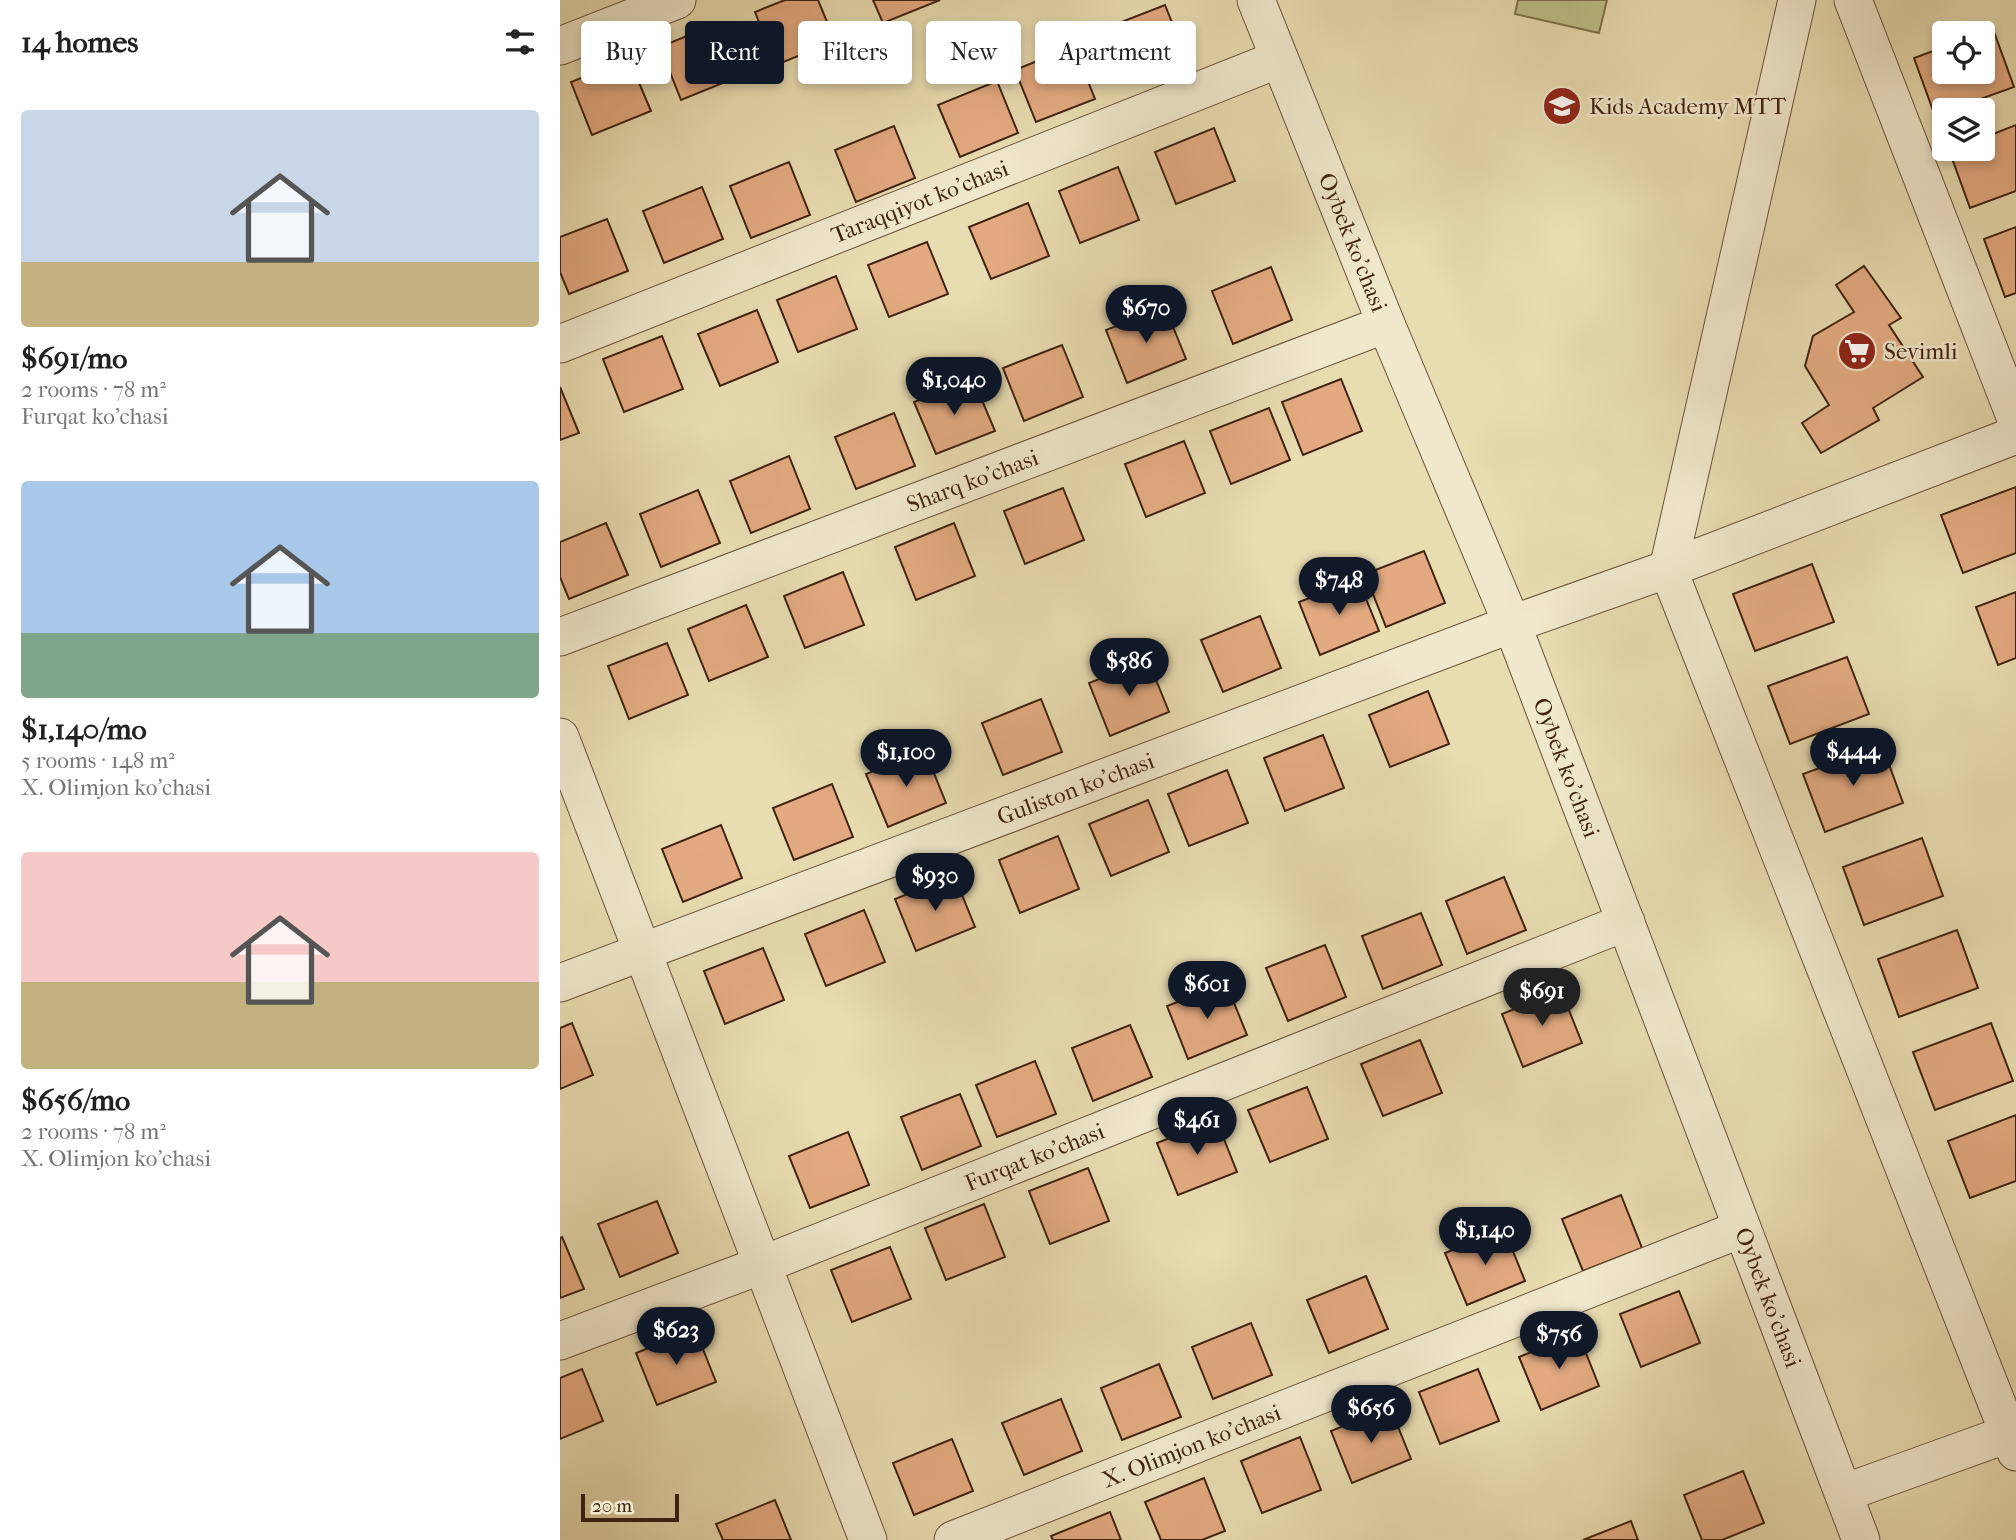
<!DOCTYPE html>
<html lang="en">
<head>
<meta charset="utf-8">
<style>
  :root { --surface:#fff; --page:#f6f6f6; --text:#222; --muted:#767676; --accent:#111827 }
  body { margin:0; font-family:"IM FELL French Canon",serif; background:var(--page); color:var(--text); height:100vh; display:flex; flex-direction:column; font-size:26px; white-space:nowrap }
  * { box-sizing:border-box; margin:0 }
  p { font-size:23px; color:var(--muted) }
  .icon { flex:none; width:38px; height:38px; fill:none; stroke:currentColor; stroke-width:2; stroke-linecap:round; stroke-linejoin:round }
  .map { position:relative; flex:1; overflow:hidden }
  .sheet { display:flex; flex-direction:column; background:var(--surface); width:560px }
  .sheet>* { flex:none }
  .guide { position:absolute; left:21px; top:21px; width:665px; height:63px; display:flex; gap:14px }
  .fabs { position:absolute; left:1372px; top:21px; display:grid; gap:14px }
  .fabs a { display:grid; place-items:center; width:63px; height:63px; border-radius:7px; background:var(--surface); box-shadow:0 4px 10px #0003; font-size:35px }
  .scale { position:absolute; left:21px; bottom:18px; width:98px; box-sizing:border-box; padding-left:7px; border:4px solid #402310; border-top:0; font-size:19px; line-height:24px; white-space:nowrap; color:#402310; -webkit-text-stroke:5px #f0e8cc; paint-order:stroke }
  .price { position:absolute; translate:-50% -60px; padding:0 16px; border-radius:24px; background:var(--accent); color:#fff; font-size:23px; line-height:46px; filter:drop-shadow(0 2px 4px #0008) }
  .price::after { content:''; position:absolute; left:50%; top:42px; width:21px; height:16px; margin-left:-10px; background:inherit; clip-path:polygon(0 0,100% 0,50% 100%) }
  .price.selected { background:#222; color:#fff }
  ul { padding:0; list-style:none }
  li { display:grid; align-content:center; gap:14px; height:371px; padding:0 21px }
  li span { display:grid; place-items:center; height:217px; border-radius:7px; color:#555 }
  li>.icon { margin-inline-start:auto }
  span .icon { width:126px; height:126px; fill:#fffc; stroke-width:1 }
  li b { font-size:30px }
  h2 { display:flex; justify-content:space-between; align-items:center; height:84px; padding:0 21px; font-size:30px }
  .tag { padding:0 24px; border-radius:7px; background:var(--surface); box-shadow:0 4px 10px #0003; font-size:24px; line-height:63px }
  .tag.selected { background:var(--accent); color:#fff }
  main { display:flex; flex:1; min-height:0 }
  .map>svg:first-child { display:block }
  .green { fill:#bebe87; stroke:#7f704c; stroke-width:2 }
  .building { fill:#e3aa81; stroke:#402310; stroke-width:2 }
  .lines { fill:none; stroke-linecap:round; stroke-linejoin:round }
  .street-casing { stroke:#6a5138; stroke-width:39 }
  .street { stroke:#f0e8cc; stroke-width:37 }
  .labels { text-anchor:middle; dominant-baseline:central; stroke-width:5; stroke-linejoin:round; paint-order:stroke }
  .poi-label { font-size:23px; fill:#402310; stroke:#f0e8cc; text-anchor:start }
  .street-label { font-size:23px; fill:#402310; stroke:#f0e8cc }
</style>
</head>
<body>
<main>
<section class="sheet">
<h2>14 homes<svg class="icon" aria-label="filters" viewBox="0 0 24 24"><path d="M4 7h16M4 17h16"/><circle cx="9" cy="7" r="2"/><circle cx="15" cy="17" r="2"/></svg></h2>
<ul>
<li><span style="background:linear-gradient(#c9d6e8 70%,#c2b280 0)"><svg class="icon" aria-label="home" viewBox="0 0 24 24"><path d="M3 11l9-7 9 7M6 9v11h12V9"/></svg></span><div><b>$691/mo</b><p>2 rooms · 78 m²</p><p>Furqat ko'chasi</p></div></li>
<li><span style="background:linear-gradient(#a9c7e8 70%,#7fa58c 0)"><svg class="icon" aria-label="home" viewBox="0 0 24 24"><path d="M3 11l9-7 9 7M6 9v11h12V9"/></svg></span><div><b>$1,140/mo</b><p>5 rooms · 148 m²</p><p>X. Olimjon ko'chasi</p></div></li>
<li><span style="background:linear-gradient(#f6c9c9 60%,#c2b280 0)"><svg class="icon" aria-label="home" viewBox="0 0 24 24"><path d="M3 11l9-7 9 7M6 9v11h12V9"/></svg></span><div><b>$656/mo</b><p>2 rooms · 78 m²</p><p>X. Olimjon ko'chasi</p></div></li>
</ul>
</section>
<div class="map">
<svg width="1456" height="1540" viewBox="0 0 1456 1540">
  <rect width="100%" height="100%" fill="#e8dcb1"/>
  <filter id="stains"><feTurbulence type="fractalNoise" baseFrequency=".00286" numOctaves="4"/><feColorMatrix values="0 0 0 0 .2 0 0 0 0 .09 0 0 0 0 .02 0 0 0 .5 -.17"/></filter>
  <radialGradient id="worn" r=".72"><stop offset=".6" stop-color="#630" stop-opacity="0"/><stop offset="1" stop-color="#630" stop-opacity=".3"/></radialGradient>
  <path class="green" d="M958,0h89l-8,33 -84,-19z"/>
  <g class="building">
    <path d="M225,0h33l17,41 -59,24 -21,-53z"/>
    <path d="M313,0h67l-57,23z"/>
    <path d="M605,5l21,52 -58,24 -22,-53z"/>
    <path d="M158,23l22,53 -59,24 -21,-53z"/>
    <path d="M1433,29l21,58 -64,23h-6v2l-9,4 -21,-58 30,-11v25h39l-2,-39z"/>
    <path d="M514,46l21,53 -59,23 -21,-52z"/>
    <path d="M69,59l22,52 -59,24 -21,-53z"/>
    <path d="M437,81l21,52 -58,24 -22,-52z"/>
    <path d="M1456,125v66l-46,17 -21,-58 34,-1v-11z"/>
    <path d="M334,126l21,52 -59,24 -21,-52z"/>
    <path d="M654,128l21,53 -59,23 -21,-52z"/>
    <path d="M229,162l21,53 -59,23 -21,-52z"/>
    <path d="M558,167l21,53 -59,23 -21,-52z"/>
    <path d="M142,187l21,52 -59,24 -21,-52z"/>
    <path d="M468,203l21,53 -58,23 -22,-52z"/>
    <path d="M47,219l21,52 -59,23 -9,-22v-35z"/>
    <path d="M1456,227v66l-11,4 -21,-58z"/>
    <path d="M367,242l21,52 -59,23 -21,-52z"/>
    <path d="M1304,266l37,52 -12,7 34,52 -50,31 6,12 -58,33 -19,-30 27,-18 -24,-39 8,-30 41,-24 -18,-27z"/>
    <path d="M711,267l21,53 -59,24 -21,-53z"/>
    <path d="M276,276l21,53 -59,23 -21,-52z"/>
    <path d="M605,307l21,52 -59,24 -21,-53z"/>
    <path d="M197,310l21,52 -58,24 -22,-52z"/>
    <path d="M102,336l21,53 -59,23 -21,-53z"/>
    <path d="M502,345l21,52 -59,24 -21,-53z"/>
    <path d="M413,379l22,52 -59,23 -22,-52z"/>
    <path d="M781,379l21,52 -59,24 -21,-53z"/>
    <path d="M0,387l19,46 -19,7z"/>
    <path d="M709,408l21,52 -59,24 -21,-53z"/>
    <path d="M334,413l21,53 -59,23 -21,-52z"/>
    <path d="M624,441l21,52 -59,24 -21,-53z"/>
    <path d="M229,456l21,53 -59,24 -21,-52z"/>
    <path d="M1456,487v66l-53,20 -22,-58z"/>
    <path d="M503,488l21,52 -59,24 -21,-53z"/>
    <path d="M138,490l22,53 -59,24 -21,-53z"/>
    <path d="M46,523l22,52 -59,24 -9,-22v-35z"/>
    <path d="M394,523l21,53 -59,24 -21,-53z"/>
    <path d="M864,551l21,52 -59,24 -21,-53z"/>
    <path d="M1252,564l22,58 -79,29 -22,-57z"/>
    <path d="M283,572l21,53 -59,23 -21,-52z"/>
    <path d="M798,579l21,52 -59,24 -21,-53z"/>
    <path d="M1456,592v66l-18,7 -22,-58z"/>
    <path d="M186,605l22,52 -59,24 -21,-52z"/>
    <path d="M700,616l21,52 -58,24 -22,-52z"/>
    <path d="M107,643l21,52 -59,24 -21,-53z"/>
    <path d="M1287,657l22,57 -79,30 -22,-58z"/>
    <path d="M588,660l21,52 -59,24 -21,-53z"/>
    <path d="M868,691l21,53 -59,23 -21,-52z"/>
    <path d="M481,699l21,53 -59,23 -21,-52z"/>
    <path d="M763,735l21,53 -59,23 -21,-53z"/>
    <path d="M1322,745l21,58 -78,29 -22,-58z"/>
    <path d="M365,751l21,52 -58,24 -22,-53z"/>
    <path d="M667,770l21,53 -59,23 -21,-52z"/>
    <path d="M272,784l21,53 -59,23 -21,-52z"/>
    <path d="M588,800l21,52 -58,24 -22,-52z"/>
    <path d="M161,825l21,53 -59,24 -21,-53z"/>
    <path d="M498,836l21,53 -59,24 -21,-53z"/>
    <path d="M1362,838l21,58 -79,29 -21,-58z"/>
    <path d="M394,875l21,52 -59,24 -21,-52z"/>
    <path d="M944,877l22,53 -59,24 -21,-53z"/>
    <path d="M304,910l21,52 -59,24 -21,-52z"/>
    <path d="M861,913l21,52 -59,24 -21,-53z"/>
    <path d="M1397,930l21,58 -79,29 -21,-58z"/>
    <path d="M765,945l21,52 -58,24 -22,-53z"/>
    <path d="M203,948l21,52 -59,24 -21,-53z"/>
    <path d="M666,983l21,52 -59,24 -21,-53z"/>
    <path d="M1001,990l21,53 -59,24 -21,-53z"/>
    <path d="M12,1023l21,52 -33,14v-61z"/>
    <path d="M1431,1023l22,58 -78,29 -22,-58z"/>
    <path d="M570,1025l22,52 -59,24 -21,-53z"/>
    <path d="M860,1040l22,53 -59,23 -22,-52z"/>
    <path d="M475,1061l21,53 -59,23 -21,-52z"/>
    <path d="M747,1087l21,52 -58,23 -22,-52z"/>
    <path d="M400,1094l21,52 -59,24 -21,-53z"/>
    <path d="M1456,1115v66l-46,17 -22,-57z"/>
    <path d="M656,1119l21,53 -59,23 -21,-52z"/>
    <path d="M288,1132l21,53 -59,23 -21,-52z"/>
    <path d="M528,1168l21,53 -59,23 -21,-53z"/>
    <path d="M1061,1195l21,53 -59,23 -21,-52z"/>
    <path d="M97,1201l21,52 -58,24 -22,-53z"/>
    <path d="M424,1204l21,53 -59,23 -21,-52z"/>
    <path d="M944,1229l21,52 -58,24 -22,-52z"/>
    <path d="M2,1237l22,52 -24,9v-60z"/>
    <path d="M330,1247l21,52 -59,23 -21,-52z"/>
    <path d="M806,1276l22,53 -59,24 -22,-53z"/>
    <path d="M1119,1291l21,52 -59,24 -21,-53z"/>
    <path d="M691,1323l21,52 -59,24 -21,-52z"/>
    <path d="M135,1329l21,53 -59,23 -21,-52z"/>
    <path d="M1018,1333l21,53 -58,24 -22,-53z"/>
    <path d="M599,1364l22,53 -59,23 -21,-52z"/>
    <path d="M22,1369l21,52 -43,18v-61z"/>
    <path d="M918,1369l21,52 -59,23 -21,-52z"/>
    <path d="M501,1399l21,52 -58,24 -22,-52z"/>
    <path d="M830,1407l21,52 -59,24 -21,-52z"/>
    <path d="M740,1437l21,53 -59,23 -21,-52z"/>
    <path d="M392,1439l21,52 -59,24 -21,-52z"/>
    <path d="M1183,1471l21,52 -42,17h-20l-18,-45z"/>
    <path d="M644,1478l21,53 -23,9h-41l-16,-38z"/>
    <path d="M215,1500l16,40h-68l-7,-16z"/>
    <path d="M550,1512l11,28h-68l-2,-4z"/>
    <path d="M1071,1521l7,19h-55z"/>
  </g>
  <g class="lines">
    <defs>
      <g id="street">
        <path id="s1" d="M696,0l130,324 126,300 349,916"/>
        <path d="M1237,0l-129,569 348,883"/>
        <path d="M1293,0l163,419"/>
        <path d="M0,46l117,-46"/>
        <path id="s2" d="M0,344l719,-285"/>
        <path id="s3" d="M0,637l826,-313"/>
        <path d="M0,737l308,803"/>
        <path id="s4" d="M0,983l952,-359 156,-55 348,-134"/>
        <path id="s5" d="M0,1341l202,-76 864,-343"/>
        <path d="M1284,1493l172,-62"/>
        <path id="s6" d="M393,1540l788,-311"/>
      </g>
    </defs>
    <use href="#street" class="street-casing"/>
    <use href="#street" class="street"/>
  </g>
  <defs>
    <symbol id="school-disc" viewBox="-11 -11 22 22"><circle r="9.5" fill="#8f2418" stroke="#f0e8cc"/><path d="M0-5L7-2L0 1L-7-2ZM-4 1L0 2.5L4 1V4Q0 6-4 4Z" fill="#fff"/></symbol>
    <symbol id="supermarket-disc" viewBox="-11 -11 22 22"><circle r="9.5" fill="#8f2418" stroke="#f0e8cc"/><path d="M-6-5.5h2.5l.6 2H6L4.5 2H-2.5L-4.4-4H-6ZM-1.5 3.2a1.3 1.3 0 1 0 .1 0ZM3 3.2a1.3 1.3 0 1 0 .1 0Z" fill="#fff"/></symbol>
  </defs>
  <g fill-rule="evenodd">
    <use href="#school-disc" x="980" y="84" width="44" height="44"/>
    <use href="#supermarket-disc" x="1275" y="329" width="44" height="44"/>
  </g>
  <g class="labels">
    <g class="poi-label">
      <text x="1029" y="106">Kids Academy MTT</text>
      <text x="1324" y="351">Sevimli</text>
    </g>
    <g class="street-label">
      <text stroke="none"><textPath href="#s2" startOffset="387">Taraqqiyot ko'chasi</textPath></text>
      <text stroke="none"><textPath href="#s1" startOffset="261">Oybek ko'chasi</textPath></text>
      <text stroke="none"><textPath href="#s3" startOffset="441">Sharq ko'chasi</textPath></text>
      <text stroke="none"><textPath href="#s1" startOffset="828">Oybek ko'chasi</textPath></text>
      <text stroke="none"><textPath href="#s4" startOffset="551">Guliston ko'chasi</textPath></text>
      <text stroke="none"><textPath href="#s5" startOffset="509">Furqat ko'chasi</textPath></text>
      <text stroke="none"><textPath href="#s1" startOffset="1395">Oybek ko'chasi</textPath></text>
      <text stroke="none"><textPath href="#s6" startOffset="256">X. Olimjon ko'chasi</textPath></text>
    </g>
  </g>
  <rect width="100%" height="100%" filter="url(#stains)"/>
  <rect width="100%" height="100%" fill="url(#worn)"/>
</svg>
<div class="fabs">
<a><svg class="icon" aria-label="locate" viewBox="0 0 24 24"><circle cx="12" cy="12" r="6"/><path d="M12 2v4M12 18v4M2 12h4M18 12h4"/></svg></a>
<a><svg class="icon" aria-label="layers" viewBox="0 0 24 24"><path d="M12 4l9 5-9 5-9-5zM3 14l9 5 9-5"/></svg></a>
</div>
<div class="scale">20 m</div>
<b class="price" style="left:586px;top:345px">$670</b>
<b class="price" style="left:394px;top:417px">$1,040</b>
<b class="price" style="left:779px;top:617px">$748</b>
<b class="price" style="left:569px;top:698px">$586</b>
<b class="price" style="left:1293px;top:788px">$444</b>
<b class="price" style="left:346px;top:789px">$1,100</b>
<b class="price" style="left:375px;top:913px">$930</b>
<b class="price" style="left:647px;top:1021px">$601</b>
<b class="price selected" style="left:982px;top:1028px">$691</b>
<b class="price" style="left:637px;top:1157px">$461</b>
<b class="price" style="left:925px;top:1267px">$1,140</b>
<b class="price" style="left:116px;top:1367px">$623</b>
<b class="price" style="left:999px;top:1371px">$756</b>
<b class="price" style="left:811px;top:1445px">$656</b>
<div class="guide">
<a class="tag">Buy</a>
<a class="tag selected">Rent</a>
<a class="tag">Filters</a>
<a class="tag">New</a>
<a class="tag">Apartment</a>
</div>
</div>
</main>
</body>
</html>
